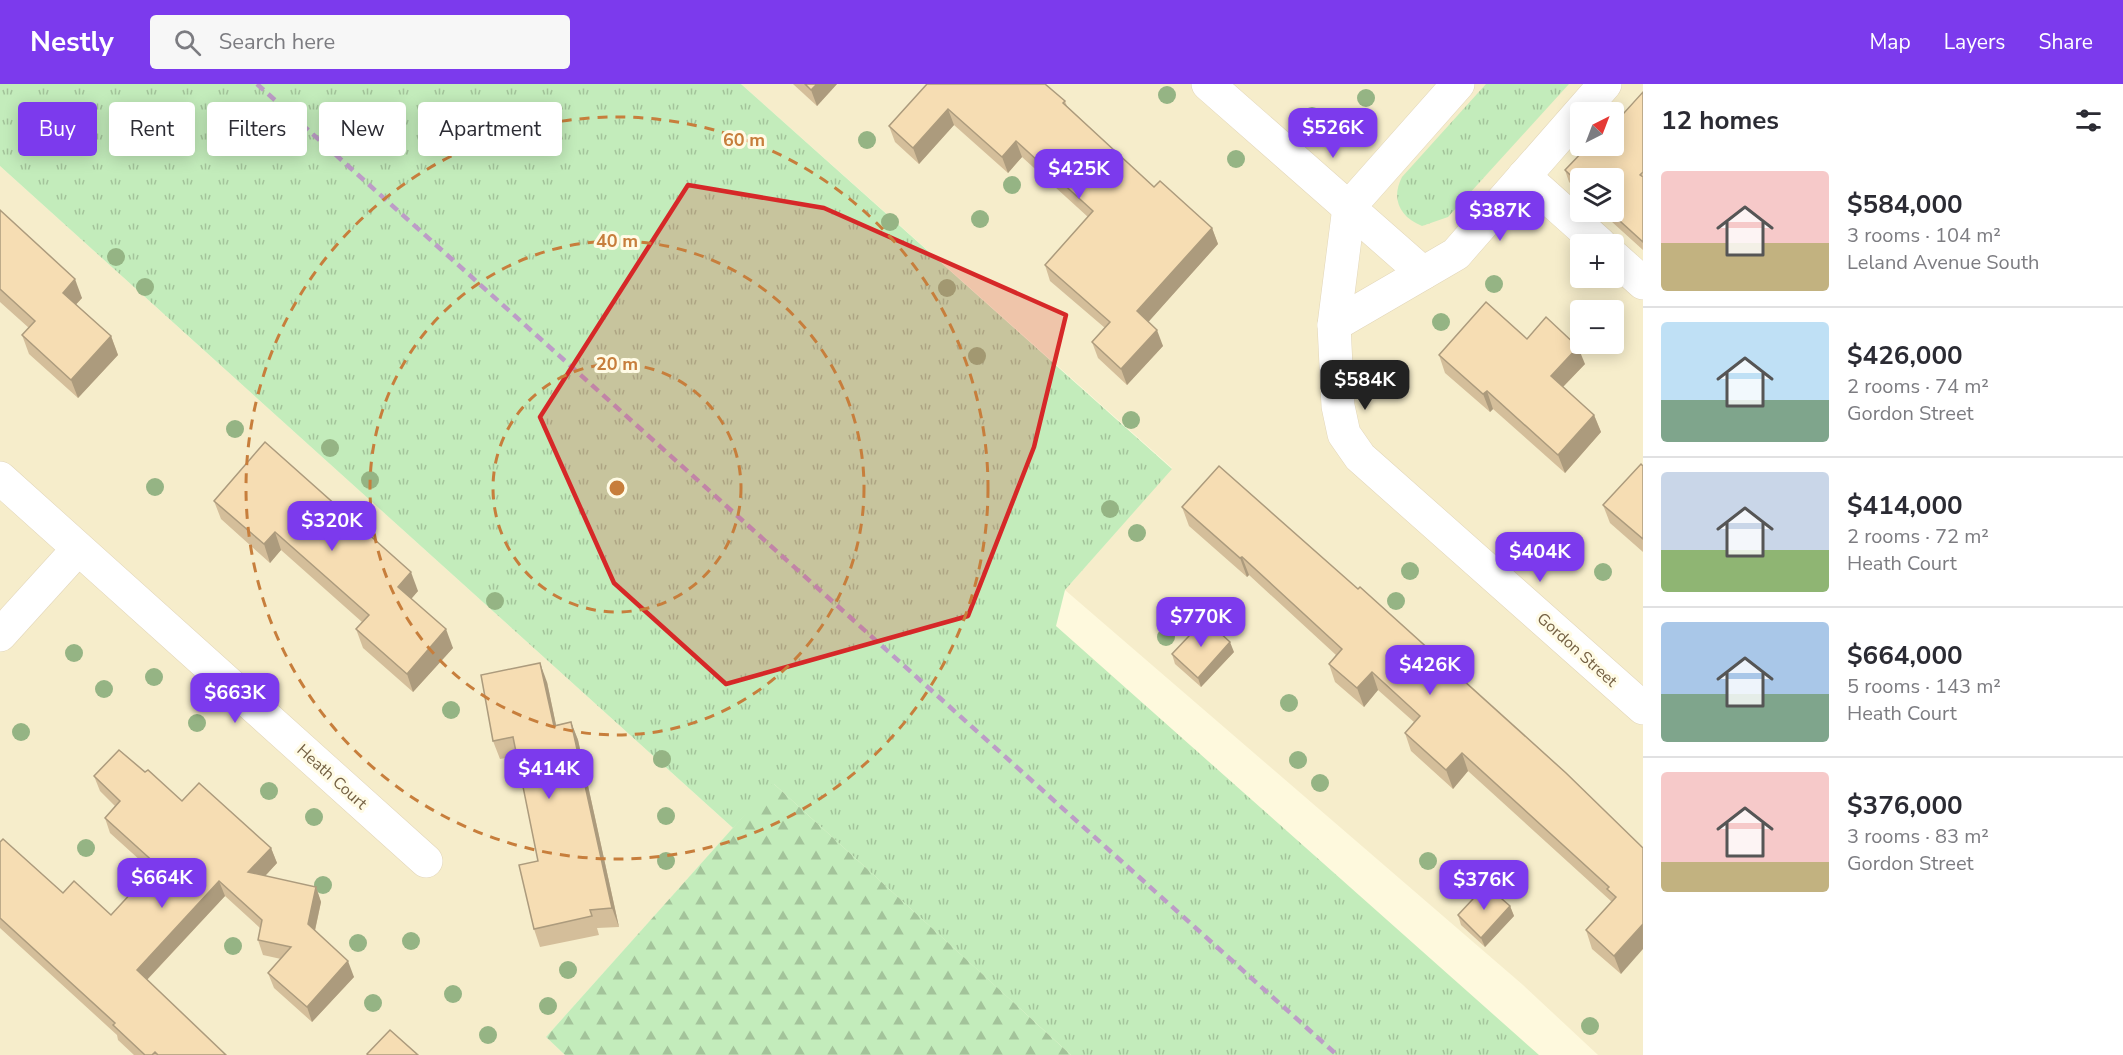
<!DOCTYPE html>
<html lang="en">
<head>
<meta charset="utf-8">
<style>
  :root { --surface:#fff; --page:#f7f7f7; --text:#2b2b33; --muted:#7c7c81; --line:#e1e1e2; --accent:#7c3aed }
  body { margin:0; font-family:"Nunito Sans",sans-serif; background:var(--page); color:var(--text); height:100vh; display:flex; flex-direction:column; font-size:22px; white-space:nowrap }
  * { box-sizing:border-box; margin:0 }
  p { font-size:20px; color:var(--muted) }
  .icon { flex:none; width:33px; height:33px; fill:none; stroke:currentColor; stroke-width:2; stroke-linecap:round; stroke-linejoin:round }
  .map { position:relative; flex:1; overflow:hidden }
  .details { display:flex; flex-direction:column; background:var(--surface); width:480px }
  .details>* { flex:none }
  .guide { position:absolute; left:18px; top:18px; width:570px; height:54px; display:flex; gap:12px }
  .needle { width:39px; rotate:42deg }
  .fabs { position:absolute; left:1570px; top:18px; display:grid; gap:12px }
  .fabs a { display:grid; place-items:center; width:54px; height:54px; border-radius:6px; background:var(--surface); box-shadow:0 3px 15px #0003; font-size:30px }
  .price { position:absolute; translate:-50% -51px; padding:0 14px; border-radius:12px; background:var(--accent); color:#fff; font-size:20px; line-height:39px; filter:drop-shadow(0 2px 3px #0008) }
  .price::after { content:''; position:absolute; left:50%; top:36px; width:18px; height:14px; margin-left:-9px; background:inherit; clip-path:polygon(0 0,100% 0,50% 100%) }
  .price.current { background:#222; color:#fff }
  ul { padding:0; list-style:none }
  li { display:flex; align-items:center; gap:18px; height:150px; padding:0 18px }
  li+li { border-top:2px solid var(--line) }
  li span { display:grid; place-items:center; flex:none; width:168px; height:120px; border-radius:6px; color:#555 }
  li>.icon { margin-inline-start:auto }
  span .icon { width:72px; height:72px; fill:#fffc; stroke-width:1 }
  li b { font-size:26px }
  h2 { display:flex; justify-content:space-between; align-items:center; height:72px; padding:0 18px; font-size:26px }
  .chip { padding:0 21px; border-radius:6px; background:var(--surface); box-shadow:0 3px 15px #0003; font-size:21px; line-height:54px }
  .chip.current { background:var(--accent); color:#fff }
  header { display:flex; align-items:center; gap:36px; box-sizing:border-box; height:84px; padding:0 30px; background:var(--accent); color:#fff }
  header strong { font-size:28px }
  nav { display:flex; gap:33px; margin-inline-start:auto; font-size:21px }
  .search { width:420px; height:54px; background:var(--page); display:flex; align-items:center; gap:15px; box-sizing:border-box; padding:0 21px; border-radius:6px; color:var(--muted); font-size:22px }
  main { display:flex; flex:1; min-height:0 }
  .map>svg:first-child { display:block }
  .residential { fill:#f6edcb; fill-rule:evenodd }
  .grass { fill:url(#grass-tufts) }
  .forest { fill:url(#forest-firs) }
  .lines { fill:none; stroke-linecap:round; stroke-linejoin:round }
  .minor-casing { stroke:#e2d6b9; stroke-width:34 }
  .minor { stroke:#fff; stroke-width:33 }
  .rail { stroke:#bd9cc7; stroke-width:4.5; stroke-dasharray:9 6; stroke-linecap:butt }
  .tree { fill:#95b484 }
  .wall { fill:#d4be9a }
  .shaded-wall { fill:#ac9b7d }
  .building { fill:#f6ddb3; stroke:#ac9b7d; stroke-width:1.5 }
  .marked { fill:#d62828; fill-opacity:0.2; stroke:#d62828; stroke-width:4.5; stroke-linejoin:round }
  .ring { fill:none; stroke:#c77e3c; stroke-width:3; stroke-dasharray:10 8 }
  .labels { text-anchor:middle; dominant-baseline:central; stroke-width:6; stroke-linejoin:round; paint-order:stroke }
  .street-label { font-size:16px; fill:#756144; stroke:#fffbe5 }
  .centre { fill:#c77e3c; stroke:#fffbe5; stroke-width:3 }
  .ring-label { font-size:18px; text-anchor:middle; font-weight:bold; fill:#c77e3c; stroke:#fffbe5; stroke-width:6; stroke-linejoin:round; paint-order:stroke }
</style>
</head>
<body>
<header>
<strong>Nestly</strong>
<div class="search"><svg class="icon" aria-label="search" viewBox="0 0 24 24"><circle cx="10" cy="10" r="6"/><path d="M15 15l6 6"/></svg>Search here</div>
<nav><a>Map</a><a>Layers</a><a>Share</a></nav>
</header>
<main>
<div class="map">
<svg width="1643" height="971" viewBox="0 0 1643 971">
  <defs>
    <pattern id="grass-tufts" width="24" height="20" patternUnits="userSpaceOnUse" patternTransform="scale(1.5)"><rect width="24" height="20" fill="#c3ecbb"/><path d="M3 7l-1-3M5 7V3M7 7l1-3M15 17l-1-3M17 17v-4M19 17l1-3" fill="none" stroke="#a3c39a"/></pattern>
    <pattern id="forest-firs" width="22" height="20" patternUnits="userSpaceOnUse" patternTransform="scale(1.5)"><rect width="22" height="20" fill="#c3ecbb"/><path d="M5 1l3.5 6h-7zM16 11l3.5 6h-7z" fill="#a3c39a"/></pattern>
  </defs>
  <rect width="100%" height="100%" fill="#fef9dd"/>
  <g class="residential">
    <path d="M741,0h902v971h-45l-75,-70 -458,-395 107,-122zM1581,28h33v34h-33zM1581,94h33v34h-33zM1581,160h33v34h-33zM1581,226h33v34h-33z"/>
    <path d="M0,82l733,662 -187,209 19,18h-565z"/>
  </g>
  <g class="grass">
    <path d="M0,0h741l431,385 -107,121 -9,36 483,429h-468l-297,-271 -41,44 -733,-662z"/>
    <path d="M1486,0h83l-121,133 -26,9c-23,-9 -31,-28 -20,-49z"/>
  </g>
  <path class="forest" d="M773,699l298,272h-506l-19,-18z"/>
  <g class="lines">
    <defs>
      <g id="minor">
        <path d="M1208,0l215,189"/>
        <path d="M1458,0l-109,123 -15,118 4,81 6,28 16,23 283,251"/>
        <path d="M1524,92l76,68"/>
        <path d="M1614,173l29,26"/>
        <path d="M1334,241l122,-71 149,-170"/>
        <path d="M0,394l426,383"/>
        <path d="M0,551l78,-86"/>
      </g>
    </defs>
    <use href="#minor" class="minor-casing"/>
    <use href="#minor" class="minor"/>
    <path class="rail" d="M257,0l1080,971"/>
  </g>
  <g class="tree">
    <circle cx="1167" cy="11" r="9"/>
    <circle cx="1366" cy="14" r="9"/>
    <circle cx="1312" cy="32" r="9"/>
    <circle cx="867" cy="56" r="9"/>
    <circle cx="1236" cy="75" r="9"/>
    <circle cx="1012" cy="101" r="9"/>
    <circle cx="980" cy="135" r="9"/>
    <circle cx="890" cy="138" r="9"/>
    <circle cx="116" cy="173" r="9"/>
    <circle cx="1494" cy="200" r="9"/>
    <circle cx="145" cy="203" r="9"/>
    <circle cx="947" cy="204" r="9"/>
    <circle cx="1441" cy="238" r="9"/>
    <circle cx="977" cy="272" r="9"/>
    <circle cx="1131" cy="336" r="9"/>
    <circle cx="235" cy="345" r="9"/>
    <circle cx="330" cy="364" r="9"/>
    <circle cx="370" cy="396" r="9"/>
    <circle cx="155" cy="403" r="9"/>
    <circle cx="1110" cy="425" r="9"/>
    <circle cx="1137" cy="449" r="9"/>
    <circle cx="1410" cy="487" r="9"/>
    <circle cx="1603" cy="488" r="9"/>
    <circle cx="495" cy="517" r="9"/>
    <circle cx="1396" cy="517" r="9"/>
    <circle cx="1192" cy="539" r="9"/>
    <circle cx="1166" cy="553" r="9"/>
    <circle cx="74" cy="569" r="9"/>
    <circle cx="154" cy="593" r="9"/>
    <circle cx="104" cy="605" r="9"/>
    <circle cx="1289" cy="619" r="9"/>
    <circle cx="451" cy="626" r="9"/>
    <circle cx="197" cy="639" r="9"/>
    <circle cx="21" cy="648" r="9"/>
    <circle cx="662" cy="675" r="9"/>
    <circle cx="1298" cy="676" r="9"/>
    <circle cx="1320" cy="699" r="9"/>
    <circle cx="269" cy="707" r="9"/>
    <circle cx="666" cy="732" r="9"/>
    <circle cx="314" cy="733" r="9"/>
    <circle cx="86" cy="764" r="9"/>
    <circle cx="666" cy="777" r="9"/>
    <circle cx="1428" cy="777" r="9"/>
    <circle cx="323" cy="801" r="9"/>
    <circle cx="411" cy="857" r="9"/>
    <circle cx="358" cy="859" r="9"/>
    <circle cx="233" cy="862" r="9"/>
    <circle cx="568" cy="886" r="9"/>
    <circle cx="453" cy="910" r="9"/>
    <circle cx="373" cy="919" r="9"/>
    <circle cx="548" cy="922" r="9"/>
    <circle cx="1590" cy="942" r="9"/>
    <circle cx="488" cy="951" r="9"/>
  </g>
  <g class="wall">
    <path d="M793,0h44l-20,22z"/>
    <path d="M927,0l138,17 2,5 87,81 58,41 6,16 -70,78 15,24 -36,39 -29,-27 -6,-16 13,-14 -55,-47 -5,-16 43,-48 -66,-60 -14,16 -54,-48 -35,39 -24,-22 -6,-16z"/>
    <path d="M1643,8v158l-42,-38h13l-33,-34v15l-12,-11 -4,-12 49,-24z"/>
    <path d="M0,126l82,88 -6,6 35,32 7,19 -40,43 -49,-44 -7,-19 7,-7 -29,-26z"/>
    <path d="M1527,255l58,25 -22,23 31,28 7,17 -36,41 -72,-64 -3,3 -45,-39 -6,-18z"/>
    <path d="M1643,382v86l-33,-29 -7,-18z"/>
    <path d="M214,417l204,90 -7,8 42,49 -40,44 -50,-44 -7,-19 6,-7 -81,-72 -11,13 -49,-44z"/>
    <path d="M1182,423l447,328 -8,139 -29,-25 -6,-19 26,-28 -144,-131 -15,18 -42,-38 -6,-18 9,-11 -36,-32 -14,17 -29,-25 -6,-18 7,-9 -87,-80 -2,2 -58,-51z"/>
    <path d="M1234,568l-33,35 -26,-23 -3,-10z"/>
    <path d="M547,598l9,43 15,-3 7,18 41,187 -22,1 2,7 -59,12 -6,-18 4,-68 -21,-105 -17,3 -7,-18z"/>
    <path d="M94,692l88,25 89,47 6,15 -12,13 51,11 5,15 -6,29 39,46 -42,45 -38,-34 -6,-15 13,-14 -18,-4 -5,-15 2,-12 -35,-32 -78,84 79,75h-92l-16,-15 -1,-5 -117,-107v-86l63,51 48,22 41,-44 -42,-38 -5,-15 10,-12 -15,-15z"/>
    <path d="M1510,822l4,10 -29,31 -24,-22 -3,-10z"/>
  </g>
  <g class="shaded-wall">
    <path d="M817,0h20l-20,22 -6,-16z"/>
    <path d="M948,25l6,16 -35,39 -6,-16z"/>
    <path d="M1016,57l6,16 -14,16 -6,-16z"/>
    <path d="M1212,144l6,16 -75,84 -6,-17z"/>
    <path d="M75,195l7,19 -12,13 -7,-18z"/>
    <path d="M1157,246l6,16 -36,39 -6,-16z"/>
    <path d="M111,252l7,19 -40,43 -7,-18z"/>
    <path d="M1578,263l7,17 -28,29 -6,-17z"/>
    <path d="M1487,307l6,18 -3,3 -7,-18z"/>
    <path d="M1594,331l7,17 -36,41 -7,-18z"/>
    <path d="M275,448l6,18 -11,13 -6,-19z"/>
    <path d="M1242,473l7,18 -2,2 -7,-19z"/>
    <path d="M411,488l7,19 -13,15 -7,-19z"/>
    <path d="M446,545l7,19 -40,44 -6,-18z"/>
    <path d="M1230,558l4,10 -33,35 -3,-9z"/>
    <path d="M540,579l7,19 13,62 -6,-18z"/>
    <path d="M1372,588l6,18 -14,17 -7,-19z"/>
    <path d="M571,638l7,18 41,187 -7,-19z"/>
    <path d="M1462,669l6,18 -15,18 -7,-19z"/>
    <path d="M271,764l6,15 -23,25 -6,-16z"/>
    <path d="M219,797l6,15 -83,89 -5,-15z"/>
    <path d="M316,803l5,15 -8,37 -5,-15z"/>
    <path d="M1510,822l4,10 -29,31 -4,-9z"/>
    <path d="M1643,840v25l-22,25 -7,-18z"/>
    <path d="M348,877l6,16 -42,45 -5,-15z"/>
  </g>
  <g class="building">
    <path d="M805,0h12l-6,6z"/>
    <path d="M927,0h118l20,17 -2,2 91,84 6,-6 52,47 -75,83 20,19 -36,39 -29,-27 18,-20 -65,-57 48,-54 -77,-70 -14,16 -54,-48 -35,39 -24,-22z"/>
    <path d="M1643,8v80l-3,3 3,2v65l-33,-30h4v-34h-33v7l-16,-15 23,-24h26v-22z"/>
    <path d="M0,126l75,69 -12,14 48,43 -40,44 -49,-45 13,-14 -35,-32z"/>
    <path d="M1486,218l41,37 19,-22 32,30 -27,29 43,39 -36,40 -71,-64 -4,3 -44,-39z"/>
    <path d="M265,358l146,130 -13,15 48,42 -39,45 -51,-45 13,-14 -94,-83 -11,12 -50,-43z"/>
    <path d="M1641,380l2,2v73l-40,-34z"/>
    <path d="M1219,382l139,123 2,-2 206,186 77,75v76l-29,32 -28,-26 30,-33 -9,-8 2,-2 -147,-134 -16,17 -41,-37 15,-17 -48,-44 -15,16 -28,-24 13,-15 -100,-92 -2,1 -58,-51z"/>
    <path d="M1205,535l25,23 -32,36 -26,-24z"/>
    <path d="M540,579l14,63 17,-4 41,186 -22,2 2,6 -58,13 -15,-64 19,-4 -25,-124 -20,4 -12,-66z"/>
    <path d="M119,666l26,22 3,-2 34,31 17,-18 72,65 -23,24 68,15 -8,37 40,37 -41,46 -39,-34 23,-26 -33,-7 4,-20 -43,-39 -82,89 89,85h-68l-3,-3 -3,3h-7l-32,-30 2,-2 -115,-105v-76l3,-3 60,54 11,-12 37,34 46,-50 -52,-47 15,-17 -26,-25z"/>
    <path d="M1486,801l24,21 -29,32 -23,-23z"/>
    <path d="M390,946l28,25h-50l-1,-1z"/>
  </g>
  <path class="marked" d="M688,101l136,23 242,107 -32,132 -66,169 -242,68 -112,-101 -74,-166z"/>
  <g class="ring">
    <circle cx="617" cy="404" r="124"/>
    <circle cx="617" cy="404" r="247"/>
    <circle cx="617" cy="404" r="371"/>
  </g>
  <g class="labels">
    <g class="street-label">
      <text transform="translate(1577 566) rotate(42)">Gordon Street</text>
      <text transform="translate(332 693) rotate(42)">Heath Court</text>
    </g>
  </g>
  <circle cx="617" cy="404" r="9" class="centre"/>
  <g class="ring-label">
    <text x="744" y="62">60 m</text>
    <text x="617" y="163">40 m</text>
    <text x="617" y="286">20 m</text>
  </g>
</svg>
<div class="fabs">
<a><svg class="needle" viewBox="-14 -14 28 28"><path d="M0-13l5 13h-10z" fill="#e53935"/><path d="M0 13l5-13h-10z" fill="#7c7c81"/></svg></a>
<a><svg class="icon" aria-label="layers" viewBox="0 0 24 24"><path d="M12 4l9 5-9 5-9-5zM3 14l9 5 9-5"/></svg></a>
<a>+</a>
<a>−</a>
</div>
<b class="price" style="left:1333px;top:75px">$526K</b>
<b class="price" style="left:1079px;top:116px">$425K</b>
<b class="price" style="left:1500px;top:158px">$387K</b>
<b class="price current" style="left:1365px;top:327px">$584K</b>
<b class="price" style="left:332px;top:468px">$320K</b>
<b class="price" style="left:1540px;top:499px">$404K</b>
<b class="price" style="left:1201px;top:564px">$770K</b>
<b class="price" style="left:1430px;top:612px">$426K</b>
<b class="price" style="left:235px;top:640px">$663K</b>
<b class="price" style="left:549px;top:716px">$414K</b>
<b class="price" style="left:162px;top:825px">$664K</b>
<b class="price" style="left:1484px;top:827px">$376K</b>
<div class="guide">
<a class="chip current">Buy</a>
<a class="chip">Rent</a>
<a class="chip">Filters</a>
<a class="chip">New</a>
<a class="chip">Apartment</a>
</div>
</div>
<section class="details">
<h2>12 homes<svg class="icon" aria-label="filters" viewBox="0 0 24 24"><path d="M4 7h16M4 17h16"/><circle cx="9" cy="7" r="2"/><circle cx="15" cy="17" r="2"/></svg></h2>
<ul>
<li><span style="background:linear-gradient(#f6c9c9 60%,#c2b280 0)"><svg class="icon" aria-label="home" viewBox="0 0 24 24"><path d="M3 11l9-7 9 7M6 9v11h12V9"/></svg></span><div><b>$584,000</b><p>3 rooms · 104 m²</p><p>Leland Avenue South</p></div></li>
<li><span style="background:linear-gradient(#bfe0f5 65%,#7fa58c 0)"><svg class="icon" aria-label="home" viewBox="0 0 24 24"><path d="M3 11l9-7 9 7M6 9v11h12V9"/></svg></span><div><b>$426,000</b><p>2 rooms · 74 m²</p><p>Gordon Street</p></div></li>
<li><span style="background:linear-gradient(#c9d6e8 65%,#8fb573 0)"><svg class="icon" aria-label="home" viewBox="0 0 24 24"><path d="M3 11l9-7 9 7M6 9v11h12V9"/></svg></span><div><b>$414,000</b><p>2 rooms · 72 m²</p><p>Heath Court</p></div></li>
<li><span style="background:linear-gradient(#a9c7e8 60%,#7fa58c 0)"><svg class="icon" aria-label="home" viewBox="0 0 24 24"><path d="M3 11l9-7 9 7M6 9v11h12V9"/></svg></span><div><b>$664,000</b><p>5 rooms · 143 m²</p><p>Heath Court</p></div></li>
<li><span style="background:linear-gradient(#f6c9c9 75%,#c2b280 0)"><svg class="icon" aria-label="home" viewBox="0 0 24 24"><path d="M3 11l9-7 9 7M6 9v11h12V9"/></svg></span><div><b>$376,000</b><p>3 rooms · 83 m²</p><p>Gordon Street</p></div></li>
</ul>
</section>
</main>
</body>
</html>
